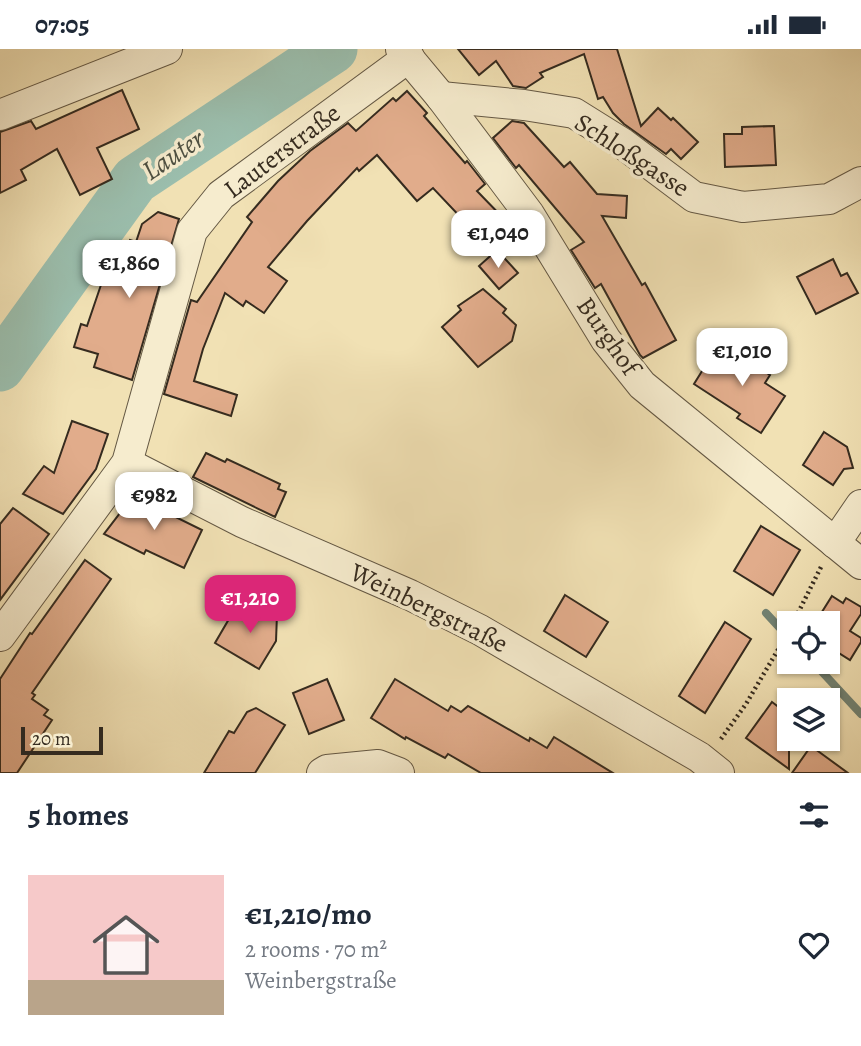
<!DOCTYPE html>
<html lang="en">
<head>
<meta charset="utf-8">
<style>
  :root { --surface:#fff; --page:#f2f2f3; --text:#1f2937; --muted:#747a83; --line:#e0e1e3; --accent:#db2777 }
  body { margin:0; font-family:Alegreya,serif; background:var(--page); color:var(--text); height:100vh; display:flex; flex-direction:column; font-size:26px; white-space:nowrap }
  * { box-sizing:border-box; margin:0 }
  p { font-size:23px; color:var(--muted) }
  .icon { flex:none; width:38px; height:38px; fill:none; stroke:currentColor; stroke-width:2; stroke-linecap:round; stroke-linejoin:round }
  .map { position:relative; height:724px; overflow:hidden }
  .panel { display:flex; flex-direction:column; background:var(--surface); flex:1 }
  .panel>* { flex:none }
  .controls { position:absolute; left:777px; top:562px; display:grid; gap:14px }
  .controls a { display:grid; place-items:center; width:63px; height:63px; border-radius:0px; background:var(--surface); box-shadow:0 2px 5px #0004; font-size:35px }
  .scale { position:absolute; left:21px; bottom:18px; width:82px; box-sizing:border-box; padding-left:7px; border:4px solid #352b1f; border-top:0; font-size:19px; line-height:24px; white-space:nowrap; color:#352b1f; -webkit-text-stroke:5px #f6ecce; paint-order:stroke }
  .price { position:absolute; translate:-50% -60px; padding:0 16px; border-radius:14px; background:#fff; color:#222; font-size:23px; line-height:46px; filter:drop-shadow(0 2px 4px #0008) }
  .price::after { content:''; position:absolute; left:50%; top:42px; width:21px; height:16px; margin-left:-10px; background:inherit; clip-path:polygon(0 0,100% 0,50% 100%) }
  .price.on { background:var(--accent); color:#fff }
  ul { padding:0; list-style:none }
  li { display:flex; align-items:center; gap:21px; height:175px; padding:0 28px }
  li+li { border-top:2px solid var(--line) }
  li span { display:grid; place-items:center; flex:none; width:196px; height:140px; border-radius:0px; color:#555 }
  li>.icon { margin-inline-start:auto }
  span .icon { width:84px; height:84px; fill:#fffc; stroke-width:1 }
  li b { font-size:30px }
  h2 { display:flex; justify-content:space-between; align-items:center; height:84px; padding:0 28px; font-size:30px }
  .status { display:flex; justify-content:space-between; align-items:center; height:49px; padding:0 35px; background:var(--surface); direction:ltr }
  .status svg { height:19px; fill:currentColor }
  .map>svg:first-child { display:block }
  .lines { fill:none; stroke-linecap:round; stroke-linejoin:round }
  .stream { stroke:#728374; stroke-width:8 }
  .river { stroke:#9bbead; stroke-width:49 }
  .building { fill:#e1ac8b; stroke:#352b1f; stroke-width:2 }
  .street-casing { stroke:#645844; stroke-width:32 }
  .path { stroke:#352b1f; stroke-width:4.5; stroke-dasharray:2 3.5; stroke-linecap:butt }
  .street { stroke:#f6ecce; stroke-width:30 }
  .labels { text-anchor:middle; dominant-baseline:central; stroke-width:7; stroke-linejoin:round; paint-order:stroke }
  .street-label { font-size:26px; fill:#352b1f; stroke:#f6ecce }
  .water-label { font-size:28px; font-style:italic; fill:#4e5042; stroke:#f6ecce }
</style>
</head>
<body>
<div class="status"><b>07:05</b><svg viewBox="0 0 49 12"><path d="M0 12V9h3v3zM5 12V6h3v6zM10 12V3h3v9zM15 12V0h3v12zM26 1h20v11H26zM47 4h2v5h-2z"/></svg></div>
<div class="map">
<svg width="861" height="724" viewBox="0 0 861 724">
  <rect width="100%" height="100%" fill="#f1e1b4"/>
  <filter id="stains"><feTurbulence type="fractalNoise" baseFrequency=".00286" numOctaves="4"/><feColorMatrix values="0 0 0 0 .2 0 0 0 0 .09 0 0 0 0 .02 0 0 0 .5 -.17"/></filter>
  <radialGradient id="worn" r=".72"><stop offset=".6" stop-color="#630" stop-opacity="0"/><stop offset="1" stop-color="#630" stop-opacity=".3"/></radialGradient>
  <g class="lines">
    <g class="stream">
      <path d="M766,564l23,25"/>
      <path d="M812,612l49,53"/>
    </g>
    <path class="river" d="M0,318l135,-187 198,-131"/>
  </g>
  <g class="building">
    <path d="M458,0h159l24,77 17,-18 13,12 2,-2 25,24 -17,17 -10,-10 -5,5 -42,-30 -11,-11 -10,-16 -5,2 -14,-45 -44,19 3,4 -17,11 -13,-2 -17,-25 -17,14z"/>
    <path d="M122,41l17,39 -42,19 15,31 -32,16 -23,-46 -36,21 5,10 -26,13v-61l31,-11 5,8z"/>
    <path d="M407,42l20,22 -3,3 41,47 2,-2 18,23 -8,7 31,32 -22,21 -53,-56 -16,13 -40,-46 -18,16 -2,-3 -50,53 -39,46 19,14 -23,32 -18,-12 -3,5 -18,-13 -22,56 -9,32 43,14 -6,21 -67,-22 27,-94 6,2 55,-80 -5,-5 31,-36 32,-30 38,-28 8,8 37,-33 3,3z"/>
    <path d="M512,72l12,2 40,44 6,-5 27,32 30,2 -1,22 -24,-2 40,69 3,-2 31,57 -33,18 -3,-3 -39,-71 -6,4 -24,-38 13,-8 -65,-77 -3,3 -23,-30z"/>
    <path d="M774,77l2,39 -51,2 -1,-33h18v-7z"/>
    <path d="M158,163l21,7 -47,161 -38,-13 4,-13 -24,-7 7,-23 6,2 16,-47 5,2 4,-11 7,2 11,-32 6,2 6,-18z"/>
    <path d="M497,201l21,23 -19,16 -20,-23z"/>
    <path d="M833,210l8,17 6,-3 11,20 -42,21 -19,-37z"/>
    <path d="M483,240l23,20 -3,4 13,12 -4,16 -34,26 -36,-40 19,-17 -3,-4z"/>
    <path d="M744,298l18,12 -5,8 13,8 -5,8 20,13 -24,37 -24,-15 3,-4 -46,-30 13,-21 10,6 11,-17z"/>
    <path d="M72,372l36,13 -12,35 -33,45 -40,-20 21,-28 10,7z"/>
    <path d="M824,383l23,15 6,21 -9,1 -11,16 -30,-20z"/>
    <path d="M206,404l19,9 2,-3 53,25 -2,5 8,3 -11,25 -82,-40z"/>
    <path d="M133,447l69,34 -18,38 -38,-18 -2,4 -40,-20z"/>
    <path d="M13,459l36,26 -49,66v-76z"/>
    <path d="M761,477l39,24 -27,45 -39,-24z"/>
    <path d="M85,511l26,19 -79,114 3,2 -3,4 16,11 -4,5 8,5 -35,53h-17v-94l30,-46 2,1z"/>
    <path d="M565,546l43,27 -22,35 -42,-26z"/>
    <path d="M832,547l11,7 3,-5 15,9v7l-11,17 11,7v4l-11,18 -13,-8 -9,15v-44h-13z"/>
    <path d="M261,556l16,9 -1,27 -17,28 -44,-26 21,-36 17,11z"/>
    <path d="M725,573l26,17 -46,74 -26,-17z"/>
    <path d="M327,630l17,41 -35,14 -16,-41z"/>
    <path d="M395,630l53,32 3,-5 10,6 7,-6 61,35 1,-3 17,10 7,-11 59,36h-132l-33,-19 -3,4 -39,-21 -1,2 -34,-21z"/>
    <path d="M772,653l17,13v54l-43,-31z"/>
    <path d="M256,659l29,17 -30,48h-51l25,-42 5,2 13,-21z"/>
    <path d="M811,697l37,27h-56z"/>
  </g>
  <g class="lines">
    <defs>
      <g id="street">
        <path d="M401,0l40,48 88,117 77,126 36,45 219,179"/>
        <path d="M441,48l83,8 50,8 48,30 72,54 49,10 86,-8 32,-17"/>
        <path d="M0,66l167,-66"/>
        <path d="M127,414l115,59 168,73 70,35 219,127 20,16"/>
        <path d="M835,494l26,-38"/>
        <path d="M0,587l127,-173 65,-232 29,-36 188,-138"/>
        <path d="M322,724l5,-3 51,-5 21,8"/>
      </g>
    </defs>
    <use href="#street" class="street-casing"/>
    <g class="path">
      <path d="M793,574l28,-56"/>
      <path d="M721,690l25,-35 43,-73"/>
    </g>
    <use href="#street" class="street"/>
  </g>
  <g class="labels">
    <g class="street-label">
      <text transform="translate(282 102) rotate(-37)">Lauterstraße</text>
      <text transform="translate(632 106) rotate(33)">Schloßgasse</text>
      <text transform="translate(608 287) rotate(55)">Burghof</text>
      <text transform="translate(429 559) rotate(26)">Weinbergstraße</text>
    </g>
    <g class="water-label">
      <text transform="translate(173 106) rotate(-34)">Lauter</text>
    </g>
  </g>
  <rect width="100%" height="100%" filter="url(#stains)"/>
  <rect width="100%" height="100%" fill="url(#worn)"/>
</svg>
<div class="controls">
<a><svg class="icon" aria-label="locate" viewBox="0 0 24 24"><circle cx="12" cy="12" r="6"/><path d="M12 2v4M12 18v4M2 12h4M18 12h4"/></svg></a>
<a><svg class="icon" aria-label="layers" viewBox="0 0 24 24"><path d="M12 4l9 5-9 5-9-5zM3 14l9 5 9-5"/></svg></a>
</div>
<div class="scale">20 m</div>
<b class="price" style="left:498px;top:221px">€1,040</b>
<b class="price" style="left:129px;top:251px">€1,860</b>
<b class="price" style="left:742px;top:339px">€1,010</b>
<b class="price" style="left:154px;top:483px">€982</b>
<b class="price on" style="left:250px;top:586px">€1,210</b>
</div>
<section class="panel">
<h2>5 homes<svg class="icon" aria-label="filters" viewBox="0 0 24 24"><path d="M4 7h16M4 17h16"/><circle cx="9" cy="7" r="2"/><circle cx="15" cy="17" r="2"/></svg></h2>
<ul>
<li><span style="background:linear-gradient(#f6c9c9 75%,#b9a48a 0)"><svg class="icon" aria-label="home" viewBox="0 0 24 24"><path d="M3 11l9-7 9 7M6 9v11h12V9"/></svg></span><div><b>€1,210/mo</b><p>2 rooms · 70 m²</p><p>Weinbergstraße</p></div><svg class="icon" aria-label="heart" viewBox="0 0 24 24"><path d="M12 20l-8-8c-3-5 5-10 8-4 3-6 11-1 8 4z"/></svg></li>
</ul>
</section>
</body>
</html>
